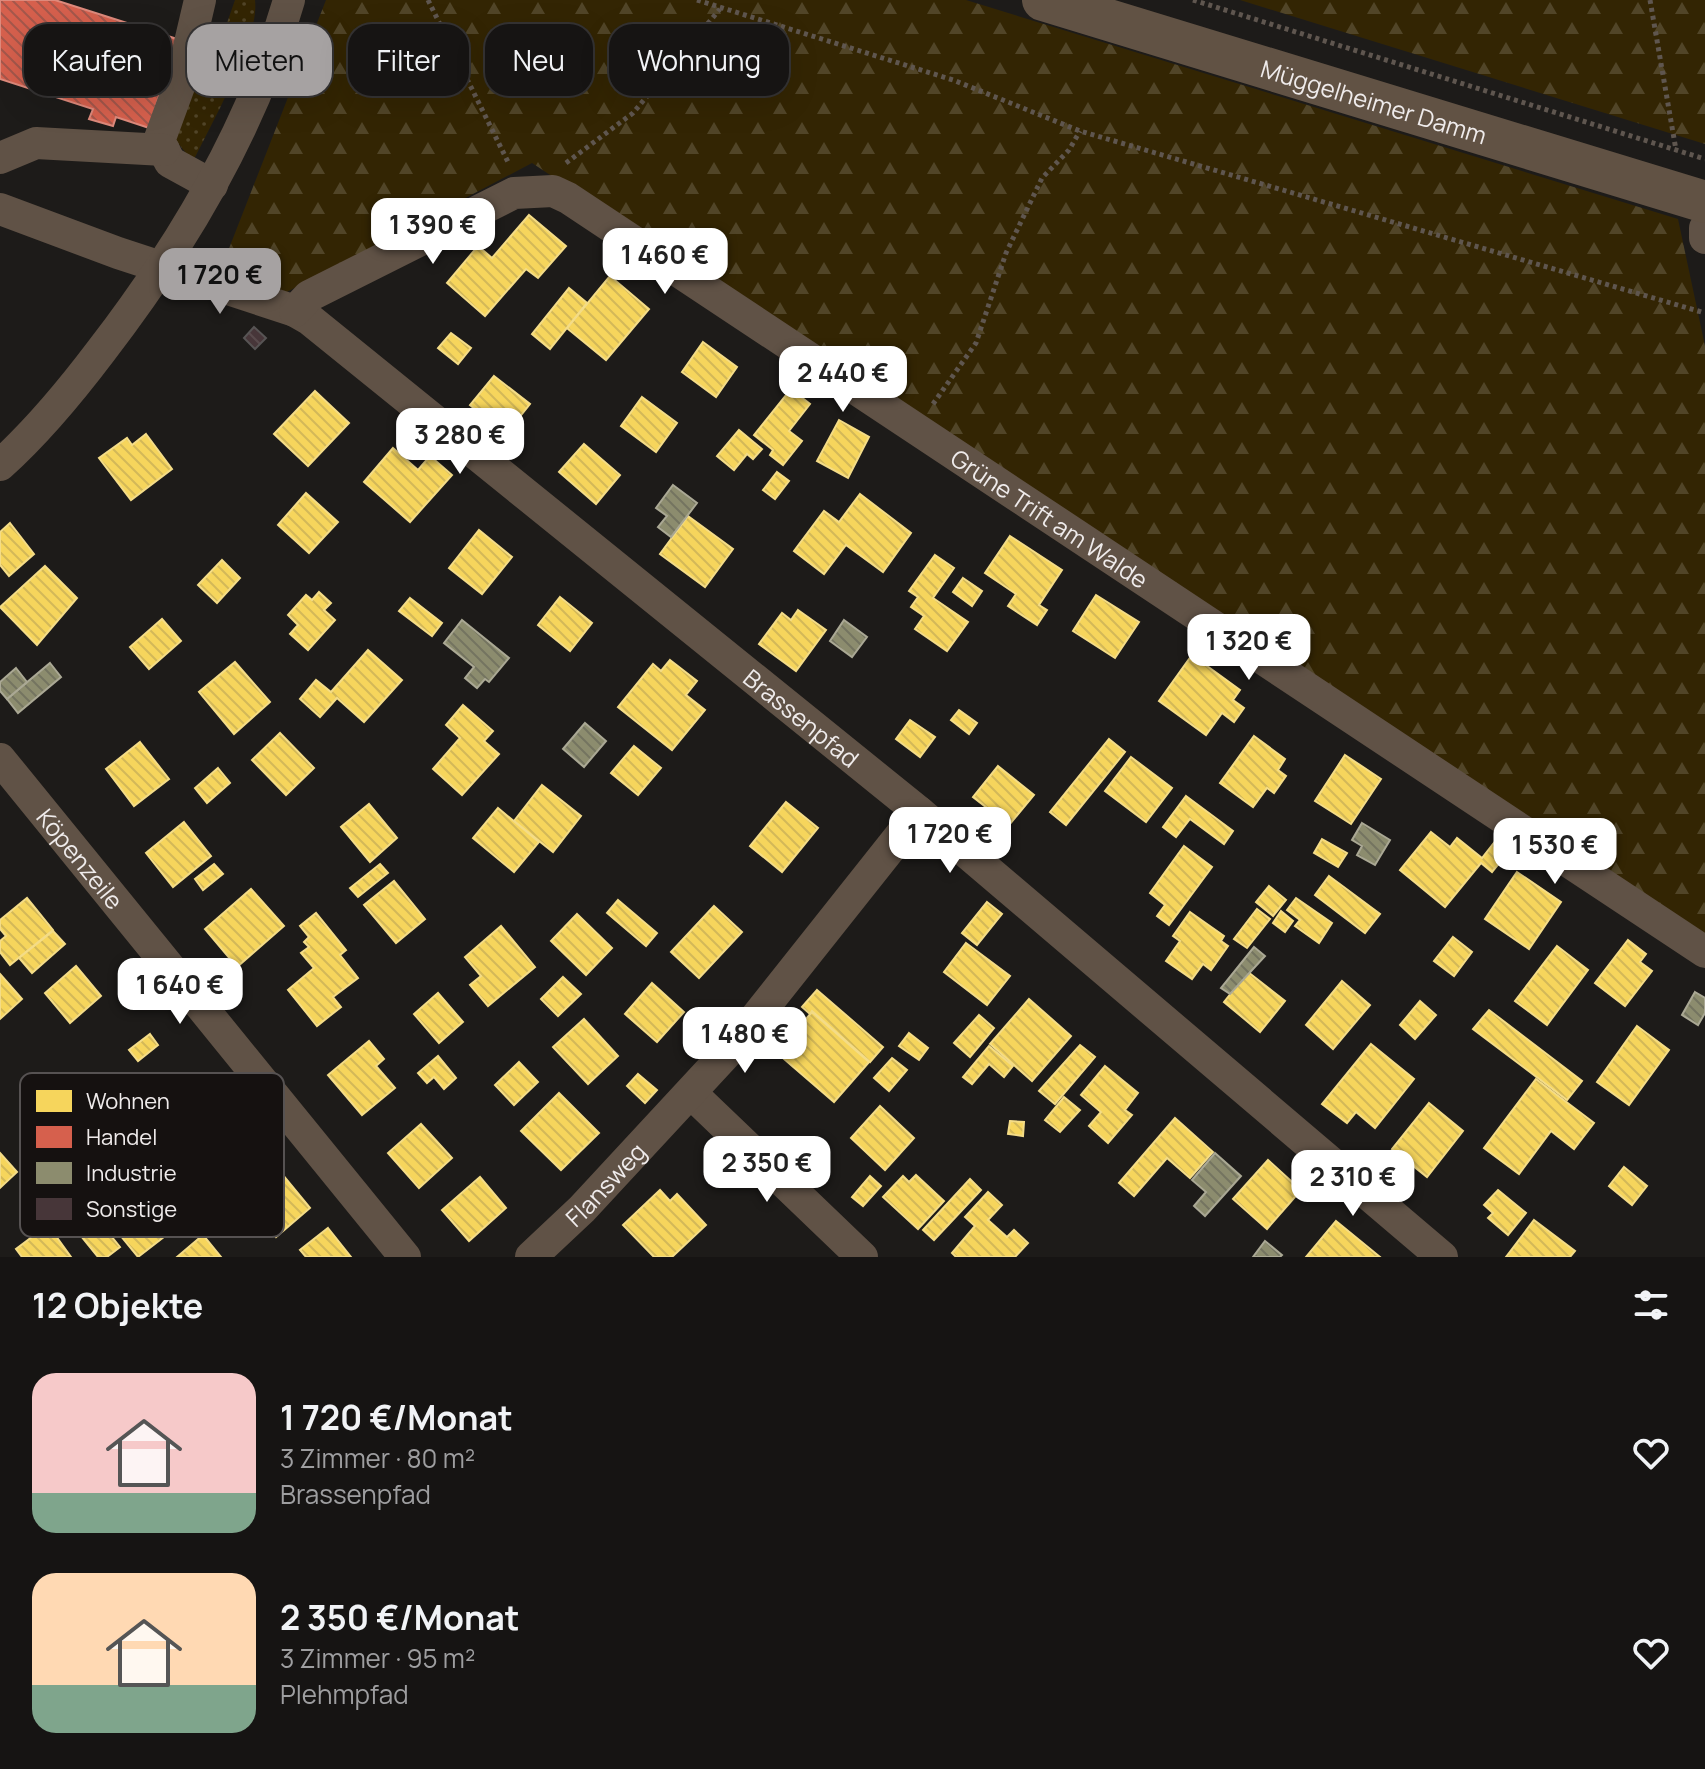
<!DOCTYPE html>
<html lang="de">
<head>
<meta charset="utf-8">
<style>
  :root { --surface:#161413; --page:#232121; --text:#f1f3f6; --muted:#9e9ea0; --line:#353333; --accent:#a6a2a2 }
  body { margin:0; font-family:Manrope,sans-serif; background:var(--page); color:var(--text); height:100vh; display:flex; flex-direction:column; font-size:30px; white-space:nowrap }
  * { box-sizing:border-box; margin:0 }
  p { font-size:26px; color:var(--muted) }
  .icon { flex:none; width:44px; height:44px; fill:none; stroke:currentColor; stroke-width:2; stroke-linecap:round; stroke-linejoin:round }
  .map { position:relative; height:1257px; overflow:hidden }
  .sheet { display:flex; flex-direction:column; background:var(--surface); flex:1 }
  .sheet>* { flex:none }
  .banner { position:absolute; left:24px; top:24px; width:800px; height:72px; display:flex; gap:16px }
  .price { position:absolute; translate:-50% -68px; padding:0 18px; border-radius:16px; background:#fff; color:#222; font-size:26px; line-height:52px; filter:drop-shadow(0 2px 4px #0008) }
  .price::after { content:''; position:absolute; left:50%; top:48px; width:24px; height:18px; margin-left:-12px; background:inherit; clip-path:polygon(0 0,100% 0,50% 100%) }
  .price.on { background:var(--accent); color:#111 }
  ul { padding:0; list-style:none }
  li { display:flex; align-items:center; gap:24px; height:200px; padding:0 32px }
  li span { display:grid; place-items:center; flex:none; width:224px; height:160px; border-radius:24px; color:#555 }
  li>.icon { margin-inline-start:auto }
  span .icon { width:96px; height:96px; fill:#fffc; stroke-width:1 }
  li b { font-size:34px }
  h2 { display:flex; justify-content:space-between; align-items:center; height:96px; padding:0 32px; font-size:34px }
  .chip { padding:0 28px; border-radius:24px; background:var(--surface); box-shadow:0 8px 32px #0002,0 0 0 2px var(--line); font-size:28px; line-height:72px }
  .chip.on { background:var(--accent); color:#111 }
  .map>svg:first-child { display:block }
  .grass { fill:url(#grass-dots) }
  .forest { fill:url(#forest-firs) }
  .homes { fill:url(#homes-back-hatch); stroke:#f4dc87; stroke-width:2 }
  .shops { fill:url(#shops-back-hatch); stroke:#de8a7c; stroke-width:2 }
  .industry { fill:url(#industry-back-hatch); stroke:#aaa894; stroke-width:2 }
  .building { fill:url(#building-back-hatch); stroke:#575454; stroke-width:2 }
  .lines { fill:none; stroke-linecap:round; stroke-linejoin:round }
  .path { stroke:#5f564f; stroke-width:5; stroke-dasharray:4 4; stroke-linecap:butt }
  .minor { stroke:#605246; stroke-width:32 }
  .major { stroke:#615244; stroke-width:42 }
  .labels { text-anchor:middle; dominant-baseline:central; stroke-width:8; stroke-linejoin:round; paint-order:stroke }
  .street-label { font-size:24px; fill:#efebeb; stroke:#151110 }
  .key { fill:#151110; stroke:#565252; stroke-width:2 }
  .key-label { font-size:22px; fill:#efebeb }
</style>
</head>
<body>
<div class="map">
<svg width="1705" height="1257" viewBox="0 0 1705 1257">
  <defs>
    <pattern id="grass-dots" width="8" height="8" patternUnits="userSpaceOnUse" patternTransform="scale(2)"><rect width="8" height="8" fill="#332503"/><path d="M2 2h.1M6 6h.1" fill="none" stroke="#514528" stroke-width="1.8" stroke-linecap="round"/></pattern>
    <pattern id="forest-firs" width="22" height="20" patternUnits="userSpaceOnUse" patternTransform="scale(2)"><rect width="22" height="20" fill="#332503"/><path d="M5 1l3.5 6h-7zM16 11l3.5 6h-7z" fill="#514528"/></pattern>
    <pattern id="homes-back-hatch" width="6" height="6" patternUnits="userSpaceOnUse" patternTransform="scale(2)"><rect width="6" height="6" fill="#f6d55c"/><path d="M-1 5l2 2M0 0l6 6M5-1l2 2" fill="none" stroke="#d3b858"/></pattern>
    <pattern id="shops-back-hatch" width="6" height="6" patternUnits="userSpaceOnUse" patternTransform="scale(2)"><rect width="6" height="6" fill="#d6604d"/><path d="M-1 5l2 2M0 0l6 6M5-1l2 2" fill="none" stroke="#a4574b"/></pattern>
    <pattern id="industry-back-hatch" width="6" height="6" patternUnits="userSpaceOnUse" patternTransform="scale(2)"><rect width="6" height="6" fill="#8c8c6e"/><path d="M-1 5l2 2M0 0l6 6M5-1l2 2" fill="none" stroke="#747460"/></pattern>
    <pattern id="building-back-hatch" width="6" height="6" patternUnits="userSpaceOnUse" patternTransform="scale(2)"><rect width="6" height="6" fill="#473639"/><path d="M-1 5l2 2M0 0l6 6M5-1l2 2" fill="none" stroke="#594a4c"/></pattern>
  </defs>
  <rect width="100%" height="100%" fill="#1d1b19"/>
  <path class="grass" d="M235,0h20c5,39 -44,124 -62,162l-19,-24 18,-56 13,4z"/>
  <g class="forest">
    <path d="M326,0h640l712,219 27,127v593l-1173,-776 -249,131 -62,-25z"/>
    <path d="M1240,0h465v144z"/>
  </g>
  <g class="homes">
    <path d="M529,215l37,31 -28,32 -12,-9 -41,47 -38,-33 31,-37 14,12z"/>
    <path d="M610,276l39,33 -43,51 -39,-32z"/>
    <path d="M569,288l18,15 -37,46 -18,-15z"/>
    <path d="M451,333l20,15 -13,16 -20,-16z"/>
    <path d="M703,342l34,25 -21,30 -34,-25z"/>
    <path d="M494,376l36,28 -24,30 -36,-29z"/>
    <path d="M791,389l19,15 -21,27 13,10 -19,24 -13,-10 3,-5 -19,-15z"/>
    <path d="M315,391l34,32 -41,43 -34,-32z"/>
    <path d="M642,397l35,26 -21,29 -35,-26z"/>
    <path d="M839,420l30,17 -21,41 -31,-17z"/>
    <path d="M739,430l23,19 -9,10 -6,-5 -13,16 -17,-14z"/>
    <path d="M146,434l26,35 -41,31 -32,-42 28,-20 5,7z"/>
    <path d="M584,444l36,31 -24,29 -37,-32z"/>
    <path d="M393,448l25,22 12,-14 22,19 -42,47 -46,-40z"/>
    <path d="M777,472l12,9 -14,18 -12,-9z"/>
    <path d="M306,493l32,29 -29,31 -31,-28z"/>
    <path d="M860,494l51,39 -28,39 -37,-27 -22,29 -30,-23 30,-40 15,11z"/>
    <path d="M688,516l45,33 -28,38 -45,-33z"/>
    <path d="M10,523l24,31 -25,22 -9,-11v-33z"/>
    <path d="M479,530l33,27 -30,37 -33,-26z"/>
    <path d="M1010,536l52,34 -23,35 8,5 -10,15 -29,-19 8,-12 -31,-21z"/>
    <path d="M935,555l19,13 -21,30 35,24 -21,29 -32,-22 9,-13 -13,-9 7,-10 -9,-6z"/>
    <path d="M222,560l18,18 -23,25 -19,-18z"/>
    <path d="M45,566l32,32 -40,47 -37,-38z"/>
    <path d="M963,578l19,13 -10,15 -19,-14z"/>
    <path d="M319,592l12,11 -7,7 11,10 -27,30 -18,-16 8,-9 -10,-10 18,-20 6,5z"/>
    <path d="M1096,595l43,27 -24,36 -42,-27z"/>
    <path d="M560,597l32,26 -22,28 -32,-26z"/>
    <path d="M410,598l32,25 -10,13 -33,-25z"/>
    <path d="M798,610l28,20 -30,41 -37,-27 23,-31 9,7z"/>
    <path d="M162,619l19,22 -32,28 -19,-22z"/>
    <path d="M368,650l34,30 -38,42 -27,-24 -17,19 -20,-18 16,-19 15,12z"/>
    <path d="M1192,655l48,35 -7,10 11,8 -10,14 -12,-9 -16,22 -47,-34z"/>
    <path d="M670,660l27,21 -11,14 19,15 -33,40 -54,-43 35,-43 8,7z"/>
    <path d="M235,662l35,40 -36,32 -35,-42z"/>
    <path d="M463,705l30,26 -9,10 15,13 -37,41 -29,-26 27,-31 -14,-13z"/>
    <path d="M959,710l18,13 -8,11 -18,-14z"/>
    <path d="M910,720l25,17 -15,20 -24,-18z"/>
    <path d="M280,733l34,35 -28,27 -34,-35z"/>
    <path d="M1254,736l31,23 -7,11 8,6 -12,17 -7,-5 -14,19 -33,-24z"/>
    <path d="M1109,739l16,13 -59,73 -16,-13z"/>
    <path d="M140,742l29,37 -35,27 -28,-37z"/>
    <path d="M634,746l27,22 -23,27 -27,-22z"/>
    <path d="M1345,755l36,24 -30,45 -36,-23z"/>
    <path d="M1131,757l41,31 -26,34 -41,-31z"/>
    <path d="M998,766l36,29 -25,30 -36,-28z"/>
    <path d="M218,768l12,15 -23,20 -12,-15z"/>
    <path d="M542,785l39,31 -28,36 -39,-31z"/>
    <path d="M1186,796l47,35 -9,13 -34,-25 -14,18 -13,-10z"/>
    <path d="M786,802l32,26 -36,44 -32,-26z"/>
    <path d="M369,804l28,34 -27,24 -29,-35z"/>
    <path d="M498,808l41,34 -25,30 -41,-34z"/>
    <path d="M184,822l27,34 -38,31 -27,-34z"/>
    <path d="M1431,832l19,15 7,-9 25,20 15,-19 13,11 -18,22 -11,-9 -36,44 -45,-37z"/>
    <path d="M1322,839l25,14 -9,14 -24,-14z"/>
    <path d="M1184,846l28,21 -43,58 -12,-9 8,-11 -15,-12z"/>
    <path d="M214,864l9,10 -20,16 -8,-11z"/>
    <path d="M380,864l8,9 -30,24 -8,-9z"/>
    <path d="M1517,872l44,30 -32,47 -44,-30z"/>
    <path d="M1329,876l51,38 -15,19 -50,-38z"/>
    <path d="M394,881l31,38 -29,24 -32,-38z"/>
    <path d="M1269,886l17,14 -13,16 -17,-14z"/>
    <path d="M251,889l33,37 -47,41 -32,-38z"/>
    <path d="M27,898l26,32 -43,35 -10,-13v-11l6,-5 -6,-7v-9z"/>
    <path d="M1296,898l36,25 -13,20 -24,-17 5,-6 -13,-10z"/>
    <path d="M618,900l39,33 -11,13 -39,-33z"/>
    <path d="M987,902l15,12 -25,31 -15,-12z"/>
    <path d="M714,906l28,26 -43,46 -28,-26z"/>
    <path d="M1257,909l13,10 -23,29 -13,-9z"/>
    <path d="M1281,911l12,10 -8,11 -12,-9z"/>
    <path d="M1190,912l34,24 -3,5 7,5 -17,24 -8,-6 -11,15 -26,-18 14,-20 -7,-5z"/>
    <path d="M316,913l30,37 -6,5 18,23 -25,19 8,10 -24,19 -29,-36 26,-22 -13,-15 8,-6 -5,-5 5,-5 -9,-11z"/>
    <path d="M577,914l35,34 -26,27 -35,-34z"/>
    <path d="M501,926l34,41 -47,39 -18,-21 11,-9 -16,-19z"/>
    <path d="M53,931l12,13 -33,29 -13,-15z"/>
    <path d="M1453,937l19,15 -18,24 -20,-15z"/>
    <path d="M1628,940l18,14 -6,8 12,9 -27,35 -30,-23z"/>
    <path d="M966,943l44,33 -23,29 -43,-33z"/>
    <path d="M1557,946l31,24 -41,55 -32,-24z"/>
    <path d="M76,966l25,30 -31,27 -25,-30z"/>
    <path d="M1248,972l37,29 -25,31 -36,-30z"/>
    <path d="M0,974l22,25 -22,20z"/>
    <path d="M563,977l18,17 -23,22 -17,-17z"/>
    <path d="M1342,981l28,24 -37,44 -27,-24z"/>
    <path d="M652,983l32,29 -27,30 -32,-28z"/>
    <path d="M817,990l66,57 -13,15 -58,-51 -2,3 -8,-7z"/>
    <path d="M438,993l25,29 -24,21 -25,-29z"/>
    <path d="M1029,999l42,37 -39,45 -42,-37z"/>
    <path d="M1420,1001l16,14 -21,24 -15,-14z"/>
    <path d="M1489,1010l93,71 -15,19 -94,-71z"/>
    <path d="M812,1012l57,50 -35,40 -57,-49z"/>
    <path d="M979,1015l15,13 -24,29 -16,-14z"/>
    <path d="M584,1019l34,37 -30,28 -35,-37z"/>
    <path d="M1637,1026l32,24 -40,55 -32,-23z"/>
    <path d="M909,1033l19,15 -9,12 -20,-14z"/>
    <path d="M150,1034l8,11 -20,16 -9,-11z"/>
    <path d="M369,1041l15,18 -8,7 19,22 -33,27 -34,-40z"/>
    <path d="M1371,1044l43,35 -39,49 -19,-16 -9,11 -25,-19z"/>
    <path d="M1080,1045l15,12 -40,47 -16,-13z"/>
    <path d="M989,1046l24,20 -9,11 -15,-13 -17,20 -9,-7z"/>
    <path d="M438,1056l18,22 -12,11 -10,-12 -7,6 -9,-10z"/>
    <path d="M892,1058l15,12 -18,21 -15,-13z"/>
    <path d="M519,1062l19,20 -24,23 -19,-20z"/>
    <path d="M1105,1066l33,27 -13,17 7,5 -24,28 -19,-17 12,-14 -20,-17z"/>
    <path d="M638,1074l19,16 -12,13 -18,-17z"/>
    <path d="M1536,1079l58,44 -20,26 -23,-18 -32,43 -35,-26z"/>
    <path d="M559,1093l40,40 -38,37 -40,-39z"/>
    <path d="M1064,1097l16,13 -20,22 -15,-12z"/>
    <path d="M1429,1103l34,28 -36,46 -35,-28z"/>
    <path d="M880,1106l34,32 -29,32 -34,-32z"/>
    <path d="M1175,1118l38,34 -23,26 -23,-20 -33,38 -15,-13z"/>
    <path d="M1010,1121l14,1 -1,14 -15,-2z"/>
    <path d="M421,1124l31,34 -33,30 -31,-35z"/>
    <path d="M0,1153l17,19 -17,16z"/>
    <path d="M1268,1160l33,30 -34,39 -34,-30z"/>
    <path d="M1624,1167l23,19 -15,19 -23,-19z"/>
    <path d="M282,1174l28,34 -34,29 -28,-34z"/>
    <path d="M916,1175l28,26 -26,28 -35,-32 20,-21 6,6z"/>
    <path d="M870,1176l11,10 -18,20 -11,-9z"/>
    <path d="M480,1177l26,31 -37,33 -27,-31z"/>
    <path d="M970,1179l11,11 -47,50 -11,-10z"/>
    <path d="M118,1187l10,13 -28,22 20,25 -13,10h-9l-25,-31 -10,7 -15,-20 18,-14 14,18z"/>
    <path d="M660,1190l10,11 7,-7 29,31 -34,32h-18l-31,-32z"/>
    <path d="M1498,1190l28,23 -18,22 -20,-17 5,-5 -9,-8z"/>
    <path d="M151,1192l27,34 -40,31 -27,-33z"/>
    <path d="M988,1192l14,13 -14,15 19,17 7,-7 14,13 -13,14h-59l-4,-4 23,-27 -10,-9z"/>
    <path d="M1534,1220l41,31 -5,6h-64z"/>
    <path d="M1336,1221l44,36h-74z"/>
    <path d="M48,1225l23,32h-49l-6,-8z"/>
    <path d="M328,1228l23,29h-45l-6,-7z"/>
    <path d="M203,1235l18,22h-44z"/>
  </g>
  <path class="shops" d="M0,0h55l122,39 -28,89 -33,-11 -3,9 -24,-7 4,-10 -93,-30z"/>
  <g class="industry">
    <path d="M673,485l24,18 -26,34 -13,-10 9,-11 -11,-8z"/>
    <path d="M462,620l47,38 -20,24 -4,-3 -8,9 -12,-10 9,-11 -30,-24z"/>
    <path d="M844,620l23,17 -15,20 -22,-16z"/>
    <path d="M50,663l11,14 -43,36 -11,-14z"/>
    <path d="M16,668l11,14 -20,17 -7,-8v-9z"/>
    <path d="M585,723l21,18 -22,26 -21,-18z"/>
    <path d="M1362,823l28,17 -15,25 -18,-10 5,-9 -10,-6z"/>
    <path d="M1254,947l11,9 -35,38 -9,-6z"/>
    <path d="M1695,992l10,6v15l-7,12 -16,-10z"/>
    <path d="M1215,1153l26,23 -36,40 -11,-10 12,-14 -14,-12z"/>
    <path d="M1265,1241l17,14 -2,2h-27z"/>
  </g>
  <path class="building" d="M254,327l12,11 -11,11 -11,-11z"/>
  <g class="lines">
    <g class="path">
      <path d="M428,0l81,164"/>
      <path d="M697,0l256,80 127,51 625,182"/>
      <path d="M1193,0l512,159"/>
      <path d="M1650,0l26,150"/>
      <path d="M566,163l67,-50 87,-104"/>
      <path d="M933,404l43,-61 30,-90 36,-75 27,-28 11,-19"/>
    </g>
    <g class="minor">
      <path d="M200,0l-19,81 -22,60 11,21 42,23"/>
      <path d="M0,158l36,-15 128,7"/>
      <path id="s1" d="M0,209l118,44 177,58 14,8 610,493 523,445"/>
      <path d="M1705,228v10"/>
      <path id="s2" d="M295,311l14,-15 205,-103 39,-2 15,7 1137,754"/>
      <path d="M0,465c38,-34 70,-73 101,-114 81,-105 151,-222 188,-351"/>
      <path id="s3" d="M0,759l405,498"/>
      <path d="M692,1094l170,163"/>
      <path id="s4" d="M531,1257l51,-48 152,-164 185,-233"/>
    </g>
    <path class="major" id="s5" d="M1043,0l662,202"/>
  </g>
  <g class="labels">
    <g class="street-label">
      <text stroke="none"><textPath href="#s5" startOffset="346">Müggelheimer Damm</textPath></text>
      <text stroke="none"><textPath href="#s2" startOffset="884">Grüne Trift am Walde</textPath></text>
      <text stroke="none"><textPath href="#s1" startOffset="962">Brassenpfad</textPath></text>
      <text stroke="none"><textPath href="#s3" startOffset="128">Köpenzeile</textPath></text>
      <text stroke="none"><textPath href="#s4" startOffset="104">Flansweg</textPath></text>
    </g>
  </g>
  <rect x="20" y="1073" width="264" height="164" rx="12" class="key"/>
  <rect x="36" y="1090" width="36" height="22" fill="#f6d55c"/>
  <rect x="36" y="1126" width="36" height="22" fill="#d6604d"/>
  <rect x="36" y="1162" width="36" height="22" fill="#8c8c6e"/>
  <rect x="36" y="1198" width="36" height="22" fill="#473639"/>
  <g class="key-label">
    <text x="86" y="1109">Wohnen</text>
    <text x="86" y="1145">Handel</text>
    <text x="86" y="1181">Industrie</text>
    <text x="86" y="1217">Sonstige</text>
  </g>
</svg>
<b class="price" style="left:433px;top:266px">1 390 €</b>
<b class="price" style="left:665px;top:296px">1 460 €</b>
<b class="price on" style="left:220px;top:316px">1 720 €</b>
<b class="price" style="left:843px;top:414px">2 440 €</b>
<b class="price" style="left:460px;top:476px">3 280 €</b>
<b class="price" style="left:1249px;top:682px">1 320 €</b>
<b class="price" style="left:950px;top:875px">1 720 €</b>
<b class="price" style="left:1555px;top:886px">1 530 €</b>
<b class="price" style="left:180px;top:1026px">1 640 €</b>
<b class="price" style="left:745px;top:1075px">1 480 €</b>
<b class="price" style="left:767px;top:1204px">2 350 €</b>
<b class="price" style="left:1353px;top:1218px">2 310 €</b>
<div class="banner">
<a class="chip">Kaufen</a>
<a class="chip on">Mieten</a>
<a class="chip">Filter</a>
<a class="chip">Neu</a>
<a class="chip">Wohnung</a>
</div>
</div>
<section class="sheet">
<h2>12 Objekte<svg class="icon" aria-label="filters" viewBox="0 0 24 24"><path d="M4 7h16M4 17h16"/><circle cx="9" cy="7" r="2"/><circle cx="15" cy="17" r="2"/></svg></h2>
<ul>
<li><span style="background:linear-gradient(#f6c9c9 75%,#7fa58c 0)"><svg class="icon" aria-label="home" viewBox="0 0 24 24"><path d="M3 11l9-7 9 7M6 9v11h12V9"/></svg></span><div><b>1 720 €/Monat</b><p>3 Zimmer · 80 m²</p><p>Brassenpfad</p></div><svg class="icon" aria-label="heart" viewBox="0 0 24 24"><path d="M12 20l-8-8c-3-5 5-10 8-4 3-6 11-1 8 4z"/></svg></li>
<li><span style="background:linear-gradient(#ffd9b3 70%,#7fa58c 0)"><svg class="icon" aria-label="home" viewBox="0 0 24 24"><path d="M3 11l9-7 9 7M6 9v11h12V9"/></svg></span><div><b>2 350 €/Monat</b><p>3 Zimmer · 95 m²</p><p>Plehmpfad</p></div><svg class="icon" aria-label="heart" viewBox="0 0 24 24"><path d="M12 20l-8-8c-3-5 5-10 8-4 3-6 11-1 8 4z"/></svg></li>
</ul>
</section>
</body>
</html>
